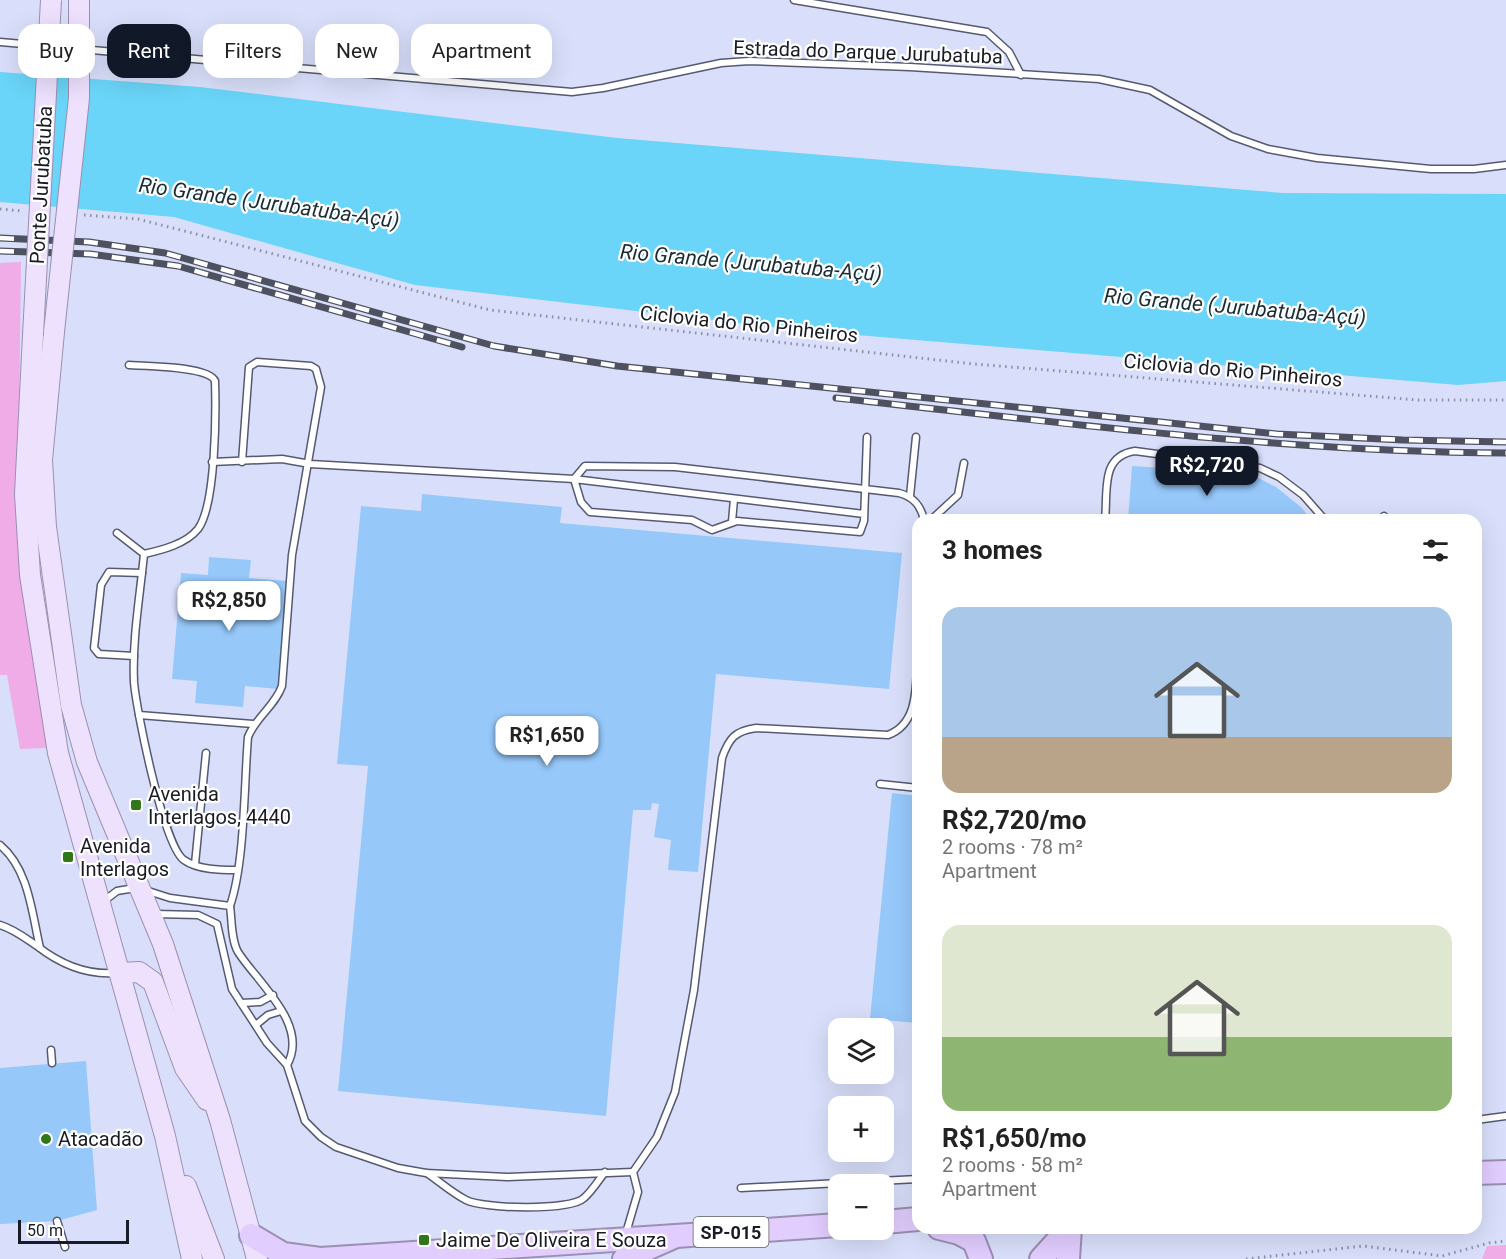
<!DOCTYPE html>
<html lang="en">
<head>
<meta charset="utf-8">
<style>
  :root { --surface:#fff; --page:#f2f2f2; --text:#222; --muted:#767676; --accent:#111827 }
  body { margin:0; font-family:Roboto,sans-serif; background:var(--page); color:var(--text); height:100vh; display:flex; flex-direction:column; font-size:22px; white-space:nowrap }
  * { box-sizing:border-box; margin:0 }
  p { font-size:20px; color:var(--muted) }
  .icon { flex:none; width:33px; height:33px; fill:none; stroke:currentColor; stroke-width:2; stroke-linecap:round; stroke-linejoin:round }
  .map { position:relative; flex:1; overflow:hidden }
  .details { position:absolute; left:912px; top:514px; width:570px; height:720px; display:flex; flex-direction:column; background:var(--surface); border-radius:18px; box-shadow:0 6px 24px #0002 }
  .details>* { flex:none }
  .guide { position:absolute; left:18px; top:24px; width:570px; height:54px; display:flex; gap:12px }
  .buttons { position:absolute; left:828px; top:1018px; display:grid; gap:12px }
  .buttons a { display:grid; place-items:center; width:66px; height:66px; border-radius:12px; background:var(--surface); box-shadow:0 6px 24px #0002; font-size:30px }
  .scale { position:absolute; left:18px; bottom:15px; width:111px; box-sizing:border-box; padding-left:6px; border:3px solid #191b25; border-top:0; font-size:16px; line-height:21px; white-space:nowrap; color:#191b25; -webkit-text-stroke:4px #fff; paint-order:stroke }
  .price { position:absolute; translate:-50% -51px; padding:0 14px; border-radius:12px; background:#fff; color:#222; font-size:20px; line-height:39px; filter:drop-shadow(0 2px 3px #0008) }
  .price::after { content:''; position:absolute; left:50%; top:36px; width:18px; height:14px; margin-left:-9px; background:inherit; clip-path:polygon(0 0,100% 0,50% 100%) }
  .price.on { background:var(--accent); color:#fff }
  ul { padding:0; list-style:none }
  li { display:grid; align-content:center; gap:12px; height:318px; padding:0 30px }
  li span { display:grid; place-items:center; height:186px; border-radius:18px; color:#555 }
  li>.icon { margin-inline-start:auto }
  span .icon { width:108px; height:108px; fill:#fffc; stroke-width:1 }
  li b { font-size:26px }
  h2 { display:flex; justify-content:space-between; align-items:center; height:72px; padding:0 30px; font-size:26px }
  .chip { padding:0 21px; border-radius:18px; background:var(--surface); box-shadow:0 6px 24px #0002; font-size:21px; line-height:54px }
  .chip.on { background:var(--accent); color:#fff }
  .map>svg:first-child { display:block }
  .green { fill:#eface7 }
  .water { fill:#6ad5f8 }
  .building { fill:#96c8fa }
  .lines { fill:none; stroke-linecap:round; stroke-linejoin:round }
  .lane-casing { stroke:#555a71; stroke-width:9 }
  .primary-casing { stroke:#9b8fb2; stroke-width:22 }
  .highway-casing { stroke:#9b8fb2; stroke-width:26 }
  .path { stroke:#8b8fa3; stroke-width:3; stroke-dasharray:1.5 4.5; stroke-linecap:butt }
  .lane { stroke:#fff; stroke-width:6 }
  .primary { stroke:#ede1fe; stroke-width:20 }
  .highway { stroke:#e1cdfe; stroke-width:22 }
  .rail-casing { stroke:#4e515f; stroke-width:7 }
  .rail { stroke:#fff; stroke-width:4.5; stroke-dasharray:14; stroke-linecap:butt }
  .primary-bridge-casing { stroke:#9b8fb2; stroke-width:22; stroke-linecap:butt }
  .primary-bridge { stroke:#ede1fe; stroke-width:20 }
  .poi-dot { fill:#30771a; stroke:#fff; stroke-width:2 }
  .labels { text-anchor:middle; dominant-baseline:central; stroke-width:4.5; stroke-linejoin:round; paint-order:stroke }
  .shield { fill:#fff; stroke:#5e5f66; stroke-width:1.5 }
  .shield-label { font-size:18px; font-weight:bold; fill:#191b25 }
  .street-label { font-size:20px; fill:#191b25; stroke:#fff }
  .poi-label { font-size:20px; fill:#191b25; stroke:#fff; text-anchor:start }
  .water-label { font-size:21px; font-style:italic; fill:#1a2d34; stroke:#fff }
</style>
</head>
<body>
<div class="map">
<svg width="1506" height="1259" viewBox="0 0 1506 1259">
  <rect width="100%" height="100%" fill="#d9dffa"/>
  <g class="green">
    <path d="M21,262l-3,252 31,234 -29,1 -13,-74h-7v-412z"/>
    <path d="M1506,1245v14h-24l5,-13z"/>
  </g>
  <path class="water" d="M0,72l200,15 417,51 666,55 223,1v187l-48,4 -661,-55 -382,-45 -241,-68 -174,-15z"/>
  <g class="building">
    <path d="M1132,466l119,8 25,13 26,21 9,12h-183z"/>
    <path d="M422,494l140,13 -2,16 342,30 -13,136 -173,-15 -18,198 -30,-2 3,-30 -17,-3 5,-33 -7,-1 -1,7h-18l-27,306 -268,-25 30,-325 -31,-2 24,-258 60,5z"/>
    <path d="M209,557l42,3 -2,18 39,3 -10,108 -33,-3 -2,21 -48,-4 2,-22 -25,-2 9,-106 27,2z"/>
    <path d="M892,793l26,3v227l-48,-4z"/>
    <path d="M86,1061l11,149 -40,11 -57,3v-156z"/>
  </g>
  <g class="lines">
    <defs>
      <g id="lane">
        <path d="M794,0l193,32 22,20 12,23"/>
        <path d="M0,42l572,50 31,-4 118,-25 28,-2 161,6 189,12 51,11 81,46 37,13 49,9 114,11h43l32,-4"/>
        <path d="M129,365c16,1 80,1 86,16 1,31 1,124 -17,148 -12,15 -36,21 -54,25"/>
        <path d="M212,462l70,-3 28,5 264,15 11,-13 90,1 224,26c15,4 22,13 25,27"/>
        <path d="M910,496l6,-59"/>
        <path d="M864,514l-290,-35 7,23 9,10 102,8 20,10 25,-9 123,11 4,-11 3,-84"/>
        <path d="M1384,516l1,4"/>
        <path d="M931,520l27,-25 6,-32"/>
        <path d="M1105,520c3,-29 -5,-64 30,-69l125,17 19,9 24,18 22,25"/>
        <path d="M732,522l2,-23"/>
        <path d="M117,533l27,21c-4,42 -12,86 -10,128 2,27 30,165 50,178 14,10 37,10 53,10"/>
        <path d="M134,656l-35,-2 -5,-6 7,-63 8,-13 33,1"/>
        <path d="M139,715l114,9"/>
        <path d="M880,784l38,4"/>
        <path d="M0,845c29,24 32,69 40,103"/>
        <path d="M195,864l11,-111"/>
        <path d="M145,890l25,8 60,8c2,14 1,34 8,46 19,30 72,73 49,113"/>
        <path d="M104,901l13,-10 18,-3"/>
        <path d="M230,906c15,-44 14,-121 18,-169 8,-20 27,-31 34,-51l10,-131 29,-168 -5,-18 -5,-3 -54,-4 -8,5 -7,95"/>
        <path d="M155,914l43,1 19,9 15,65 35,54 20,22 18,56 16,16 15,10 62,21 28,5 81,4 126,-5"/>
        <path d="M0,925c14,4 25,13 37,21 23,18 49,29 78,27"/>
        <path d="M241,1003l19,-1 13,-7"/>
        <path d="M257,1024l11,-9 13,-4"/>
        <path d="M51,1050l1,13"/>
        <path d="M1476,1120l30,-4"/>
        <path d="M427,1173c13,9 25,20 39,27 18,9 104,11 118,-2 8,-7 14,-17 21,-26"/>
        <path d="M741,1188l177,-9"/>
        <path d="M57,1221l8,26"/>
        <path d="M626,1233l12,-41 -5,-20 24,-35 18,-45 19,-102 28,-232c7,-20 13,-27 34,-30l132,7c32,-12 27,-51 30,-80"/>
      </g>
      <g id="primary">
        <path d="M54,332l-12,128 4,67 25,178 16,57 76,182 57,176 37,139"/>
        <path d="M33,335l-8,159 5,81 28,178 107,383 27,123"/>
        <path d="M120,973l19,-1 14,10 32,86 22,32"/>
        <path d="M186,1186l28,73"/>
      </g>
      <g id="highway">
        <path d="M1476,1173l30,-1"/>
        <path d="M884,1222l34,-3"/>
        <path d="M939,1228l20,5 15,8 7,18"/>
        <path d="M251,1235l32,19 37,5"/>
        <path d="M320,1259l356,-23"/>
        <path d="M624,1259l52,-23 162,-11"/>
        <path d="M1041,1259l28,-31"/>
        <path d="M1068,1259l2,-31"/>
      </g>
    </defs>
    <use href="#lane" class="lane-casing"/>
    <use href="#primary" class="primary-casing"/>
    <use href="#highway" class="highway-casing"/>
    <g class="path">
      <path d="M0,209l23,2"/>
      <path d="M84,215l54,4 352,91 484,54 444,36h88"/>
      <path d="M1246,1259l117,-13 79,10 47,-13 17,-2"/>
    </g>
    <use href="#lane" class="lane"/>
    <use href="#primary" class="primary"/>
    <use href="#highway" class="highway"/>
    <defs>
      <g id="rail">
        <path d="M0,238l89,4 76,11 329,93 123,20 660,68 126,6 103,2"/>
        <path d="M0,251l90,3 88,12 284,81"/>
        <path d="M836,398c223,24 445,54 670,55"/>
      </g>
    </defs>
    <use href="#rail" class="rail-casing"/>
    <use href="#rail" class="rail"/>
    <defs>
      <g id="primary-bridge">
        <path d="M54,332l25,-234v-98"/>
        <path d="M33,335l18,-335"/>
      </g>
    </defs>
    <use href="#primary-bridge" class="primary-bridge-casing"/>
    <use href="#primary-bridge" class="primary-bridge"/>
  </g>
  <g class="poi-dot">
    <rect x="130" y="799" width="12" height="12" rx="3"/>
    <rect x="62" y="851" width="12" height="12" rx="3"/>
    <circle cx="46" cy="1139" r="6"/>
    <rect x="418" y="1234" width="12" height="12" rx="3"/>
  </g>
  <g class="labels">
    <rect class="shield" x="693.5" y="1217" width="75" height="30" rx="4.5"/>
    <g class="shield-label">
      <text x="731" y="1232">SP-015</text>
    </g>
    <g class="street-label">
      <text transform="translate(868 52) rotate(2)">Estrada do Parque Jurubatuba</text>
      <text transform="translate(41 185) rotate(-87)">Ponte Jurubatuba</text>
      <text transform="translate(749 324) rotate(6)">Ciclovia do Rio Pinheiros</text>
      <text transform="translate(1233 370) rotate(5)">Ciclovia do Rio Pinheiros</text>
    </g>
    <g class="poi-label">
      <text x="148" y="794">Avenida<tspan x="148" dy="23">Interlagos, 4440</tspan></text>
      <text x="80" y="846">Avenida<tspan x="80" dy="23">Interlagos</tspan></text>
      <text x="58" y="1139">Atacadão</text>
      <text x="436" y="1240">Jaime De Oliveira E Souza</text>
    </g>
    <g class="water-label">
      <text transform="translate(269 203) rotate(8)">Rio Grande (Jurubatuba-Açú)</text>
      <text transform="translate(751 263) rotate(5)">Rio Grande (Jurubatuba-Açú)</text>
      <text transform="translate(1235 307) rotate(5)">Rio Grande (Jurubatuba-Açú)</text>
    </g>
  </g>
</svg>
<div class="buttons">
<a><svg class="icon" aria-label="layers" viewBox="0 0 24 24"><path d="M12 4l9 5-9 5-9-5zM3 14l9 5 9-5"/></svg></a>
<a>+</a>
<a>−</a>
</div>
<div class="scale">50 m</div>
<b class="price on" style="left:1207px;top:497px">R$2,720</b>
<b class="price" style="left:229px;top:632px">R$2,850</b>
<b class="price" style="left:547px;top:767px">R$1,650</b>
<div class="guide">
<a class="chip">Buy</a>
<a class="chip on">Rent</a>
<a class="chip">Filters</a>
<a class="chip">New</a>
<a class="chip">Apartment</a>
</div>
<section class="details">
<h2>3 homes<svg class="icon" aria-label="filters" viewBox="0 0 24 24"><path d="M4 7h16M4 17h16"/><circle cx="9" cy="7" r="2"/><circle cx="15" cy="17" r="2"/></svg></h2>
<ul>
<li><span style="background:linear-gradient(#a9c7e8 70%,#b9a48a 0)"><svg class="icon" aria-label="home" viewBox="0 0 24 24"><path d="M3 11l9-7 9 7M6 9v11h12V9"/></svg></span><div><b>R$2,720/mo</b><p>2 rooms · 78 m²</p><p>Apartment</p></div></li>
<li><span style="background:linear-gradient(#dfe7d0 60%,#8fb573 0)"><svg class="icon" aria-label="home" viewBox="0 0 24 24"><path d="M3 11l9-7 9 7M6 9v11h12V9"/></svg></span><div><b>R$1,650/mo</b><p>2 rooms · 58 m²</p><p>Apartment</p></div></li>
</ul>
</section>
</div>
</body>
</html>
